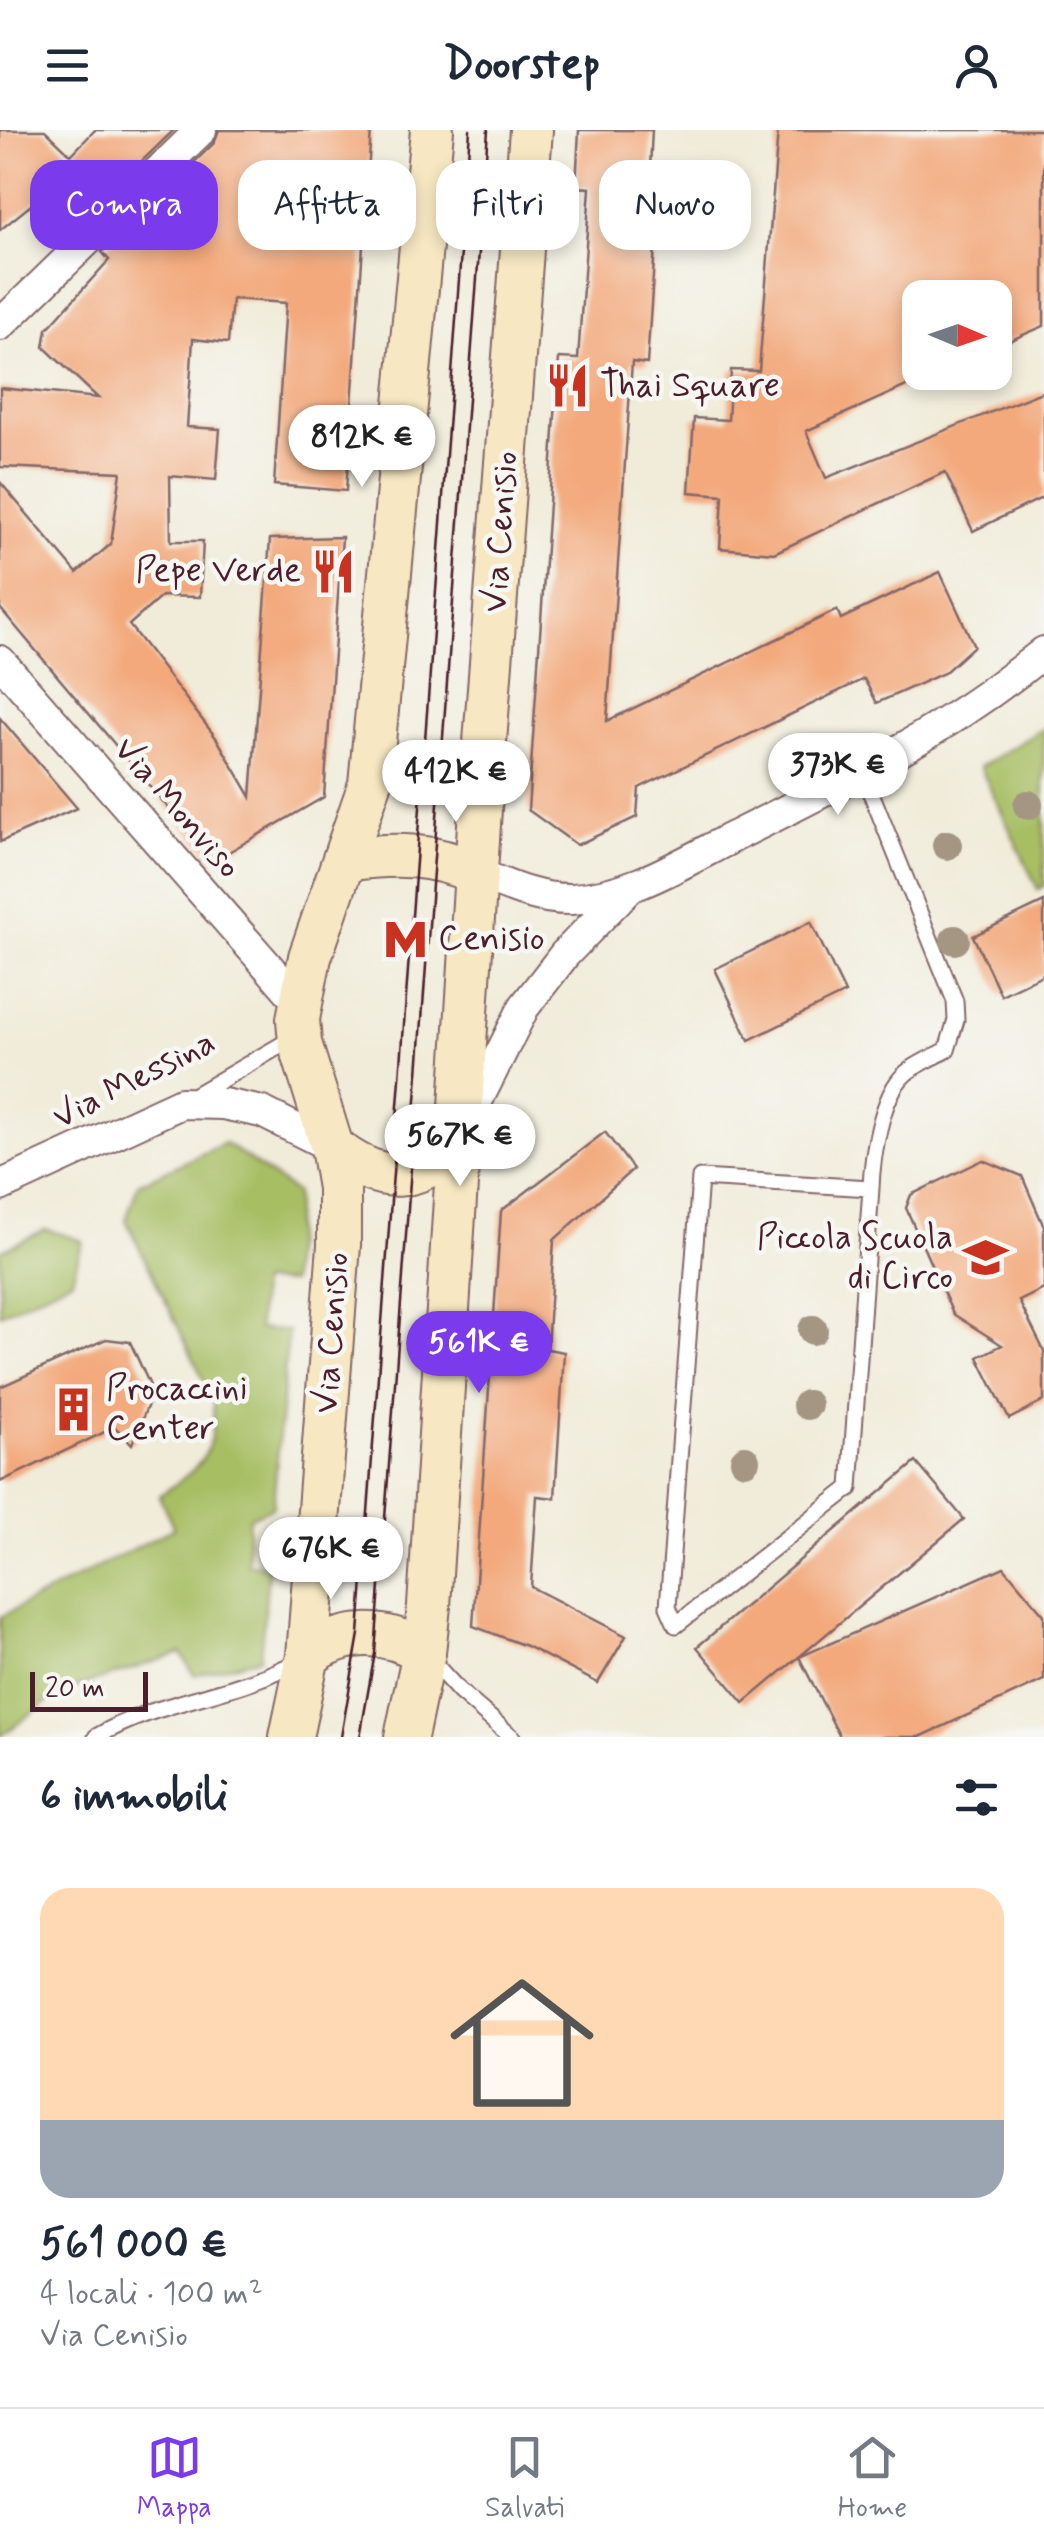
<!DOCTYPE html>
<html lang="it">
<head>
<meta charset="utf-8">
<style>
  :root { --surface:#fff; --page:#f2f2f3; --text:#1f2937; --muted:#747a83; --line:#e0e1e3; --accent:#7c3aed }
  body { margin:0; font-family:Mynerve,sans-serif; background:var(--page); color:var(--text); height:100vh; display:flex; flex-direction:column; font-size:38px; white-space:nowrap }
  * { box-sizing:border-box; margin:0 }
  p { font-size:32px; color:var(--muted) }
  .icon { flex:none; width:55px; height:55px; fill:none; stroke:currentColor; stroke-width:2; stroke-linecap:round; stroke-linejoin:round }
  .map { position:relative; height:1607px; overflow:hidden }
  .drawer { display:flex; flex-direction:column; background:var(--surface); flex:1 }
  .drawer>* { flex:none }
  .top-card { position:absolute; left:30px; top:30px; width:985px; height:90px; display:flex; gap:20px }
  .needle { width:65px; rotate:92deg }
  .fabs { position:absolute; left:902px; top:150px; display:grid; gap:20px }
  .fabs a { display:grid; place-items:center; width:110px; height:110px; border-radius:20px; background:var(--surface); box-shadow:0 5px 15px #0003; font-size:50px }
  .scale { position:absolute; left:30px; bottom:25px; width:118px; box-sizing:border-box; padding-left:10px; border:5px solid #4a1f2b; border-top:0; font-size:28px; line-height:35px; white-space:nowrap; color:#4a1f2b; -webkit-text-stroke:8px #f6f6f2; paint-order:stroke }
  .price { position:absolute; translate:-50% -85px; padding:0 22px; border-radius:35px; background:#fff; color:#222; font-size:32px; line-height:65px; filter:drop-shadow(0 2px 5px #0008) }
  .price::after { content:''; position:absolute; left:50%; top:60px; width:30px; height:22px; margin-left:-15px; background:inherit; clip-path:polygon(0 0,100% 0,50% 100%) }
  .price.on { background:var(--accent); color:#fff }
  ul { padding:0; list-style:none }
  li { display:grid; align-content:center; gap:20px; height:530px; padding:0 40px }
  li+li { border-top:2px solid var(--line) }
  li span { display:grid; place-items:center; height:310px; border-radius:30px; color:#555 }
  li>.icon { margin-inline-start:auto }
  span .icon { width:180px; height:180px; fill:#fffc; stroke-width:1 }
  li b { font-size:42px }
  h2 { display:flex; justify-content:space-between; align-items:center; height:120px; padding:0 40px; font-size:42px }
  .pill { padding:0 35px; border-radius:30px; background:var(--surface); box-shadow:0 5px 15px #0003; font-size:35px; line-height:90px }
  .pill.on { background:var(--accent); color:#fff }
  header { display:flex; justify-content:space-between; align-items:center; height:130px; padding:0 40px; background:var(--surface); font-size:45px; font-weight:700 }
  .tab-bar { display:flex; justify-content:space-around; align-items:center; height:140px; border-top:2px solid var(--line); background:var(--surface); font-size:28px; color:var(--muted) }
  .tab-bar a { display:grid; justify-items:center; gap:5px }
  .tab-bar .on { color:var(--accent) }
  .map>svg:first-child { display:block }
  .green { fill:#a7be63; stroke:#786e47; stroke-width:2.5 }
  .building { fill:#f3a97c }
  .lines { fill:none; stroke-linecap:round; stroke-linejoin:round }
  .lane-casing { stroke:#846768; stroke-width:19 }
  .street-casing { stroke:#846768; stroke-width:34 }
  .secondary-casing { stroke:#846768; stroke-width:46 }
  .lane { stroke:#fff; stroke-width:15 }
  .street { stroke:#fff; stroke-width:30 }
  .secondary { stroke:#f7e8c3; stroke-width:42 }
  .tram { stroke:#4a1f2b; stroke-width:2.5 }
  .tree { fill:#a59683 }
  .labels { text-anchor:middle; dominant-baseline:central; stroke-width:9; stroke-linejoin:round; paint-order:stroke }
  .poi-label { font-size:35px; fill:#4a1f2b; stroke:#f6f6f2; text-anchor:start }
  .street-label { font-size:35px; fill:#4a1f2b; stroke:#f6f6f2 }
</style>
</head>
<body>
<header><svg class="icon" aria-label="menu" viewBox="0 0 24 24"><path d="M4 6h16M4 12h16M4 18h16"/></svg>Doorstep<svg class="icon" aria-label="person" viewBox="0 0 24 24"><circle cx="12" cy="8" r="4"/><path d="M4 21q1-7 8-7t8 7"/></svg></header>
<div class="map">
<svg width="1044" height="1607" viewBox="0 0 1044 1607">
  <rect width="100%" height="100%" fill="#f6f6f2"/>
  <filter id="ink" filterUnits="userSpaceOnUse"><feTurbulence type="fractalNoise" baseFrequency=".01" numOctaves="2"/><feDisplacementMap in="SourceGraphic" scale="20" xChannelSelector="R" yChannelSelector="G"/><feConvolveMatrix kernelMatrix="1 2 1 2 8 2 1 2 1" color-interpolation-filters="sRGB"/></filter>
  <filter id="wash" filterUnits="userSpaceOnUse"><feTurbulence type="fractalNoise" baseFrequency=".0048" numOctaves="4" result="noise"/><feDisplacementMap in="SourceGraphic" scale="40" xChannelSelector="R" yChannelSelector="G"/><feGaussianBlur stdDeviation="2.25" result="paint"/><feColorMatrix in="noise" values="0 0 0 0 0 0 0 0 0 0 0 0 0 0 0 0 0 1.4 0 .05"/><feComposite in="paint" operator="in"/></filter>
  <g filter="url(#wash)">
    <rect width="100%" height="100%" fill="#f1ecda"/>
    <g class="green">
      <path d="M1044,598v158l-6,3 -58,-122z"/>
      <path d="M225,1013l71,50 -6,90 -30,-1 -2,47 30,2 -15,176 -24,11 -2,46 22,1 -9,93 -66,17 -13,-22 -122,40 -59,44v-120l174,-89 -15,-32c44,-31 56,-40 54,-97l-87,-179 12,-36z"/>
      <path d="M46,1099l37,12 -11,38 -72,35v-63z"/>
    </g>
    <g id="blocks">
      <g class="building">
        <path d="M0,0h45l26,25 24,-25h79l-98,95 -30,-32 -46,37z"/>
        <path d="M219,0h152l-25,361 -72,-6 12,-182 -54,-4 -4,44 -35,-4 -6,88 33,2 -4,51 -46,-4 1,65h32l-3,56 -38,-1 -33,29 88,114 34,58 19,-258 72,-2 -18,260 -111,64 -213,-253v-126l77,91 34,-29 10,-72 -121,-5v-79l98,10 -54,-51 3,-18 62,-69 -7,-8 112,-109z"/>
        <path d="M579,0h73l-3,56 10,1 -12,177 -15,-2 -25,359 230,-111 4,9 99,-47 34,74 -30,27 -67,30 -13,-24 -225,109 -2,29 -60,28 -49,-35 31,-452 19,1 12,-171 -14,-1z"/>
        <path d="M778,0h266v196l-49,21v-49h-75v82l-114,51 20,47 218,-87v106l-71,34 -28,-59 -171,81 -54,-5 3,-53 -34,-3 5,-74 34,2 3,-50 28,1z"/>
        <path d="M0,588l77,90 -77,34z"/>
        <path d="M1044,772v72l-43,21 -28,-59z"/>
        <path d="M811,792l34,71 -96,47 -34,-71z"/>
        <path d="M605,1002l28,37 -79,71 -7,109 17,3 -9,146 -18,-2 -6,91 95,49 -28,47 -72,-37 -53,-20 28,-415z"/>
        <path d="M983,1030l39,16 22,51v62l-25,12 25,50v50l-35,18 -31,-62 24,-12 -49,-31 -47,-106 5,-13z"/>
        <path d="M106,1209l24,3 23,50 -21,52 -17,-17 -115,55v-95z"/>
        <path d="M916,1332l48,57 -220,184 -47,-56z"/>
        <path d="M1004,1437l40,48v65l-124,57h-80l-41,-80z"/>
      </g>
    </g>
  </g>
  <g filter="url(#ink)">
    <use href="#blocks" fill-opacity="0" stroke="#846768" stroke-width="2.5"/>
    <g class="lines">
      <defs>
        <g id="lane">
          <path d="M863,643l92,228 1,19 -9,30c-13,7 -31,14 -42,24 -24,21 -33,84 -34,114l-21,300 -174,137 -8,-18 32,-429 171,10"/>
          <path d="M190,968l105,-61"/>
          <path d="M428,1527l32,35 52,45"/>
          <path d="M96,1607c63,-38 140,-41 204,-77"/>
        </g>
        <g id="street">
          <path d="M0,195l201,-195"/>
          <path d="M0,531l300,342"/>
          <path d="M477,743c31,13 61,27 95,26 60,-3 111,-37 163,-63 113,-56 210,-104 309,-184"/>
          <path d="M465,995l59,-118 41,-53 61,-63"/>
          <path d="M0,1056l181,-83 42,1 39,8 70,35"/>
        </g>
        <g id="secondary">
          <path d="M345,730c49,-7 86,-7 132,13"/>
          <path d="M332,1017c48,39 92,39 128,-13"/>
          <path d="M308,1526c37,-28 77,-27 116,-4"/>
          <path d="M291,1607l17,-81 31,-411v-57l-7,-41 -32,-104 -2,-24 12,-62 60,-173 62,-654"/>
          <path d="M406,1607l18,-85 5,-46 51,-797 51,-679"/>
        </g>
      </defs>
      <use href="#lane" class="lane-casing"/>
      <use href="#street" class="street-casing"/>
      <use href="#secondary" class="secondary-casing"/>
      <use href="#lane" class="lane"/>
      <use href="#street" class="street"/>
      <use href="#secondary" class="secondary"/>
      <g class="tram">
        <path d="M341,1607l18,-103 111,-1504"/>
        <path d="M360,1607l15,-84 113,-1523"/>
      </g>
    </g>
    <g class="tree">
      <circle cx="1028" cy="675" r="15"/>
      <circle cx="947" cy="715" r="15"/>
      <circle cx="955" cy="810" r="15"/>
      <circle cx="813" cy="1200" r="15"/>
      <circle cx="807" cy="1275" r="15"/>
      <circle cx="745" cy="1330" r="15"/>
    </g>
  </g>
  <defs>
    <symbol id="restaurant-bare" viewBox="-9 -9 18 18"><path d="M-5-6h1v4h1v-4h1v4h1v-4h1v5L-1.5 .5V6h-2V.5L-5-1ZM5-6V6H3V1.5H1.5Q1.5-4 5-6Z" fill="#c8321e" stroke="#f6f6f2" stroke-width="2.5" paint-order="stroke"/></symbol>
    <symbol id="metro-bare" viewBox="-9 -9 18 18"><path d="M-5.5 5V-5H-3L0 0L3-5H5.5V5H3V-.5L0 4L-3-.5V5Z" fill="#c8321e" stroke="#f6f6f2" stroke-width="2.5" paint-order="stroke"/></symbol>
    <symbol id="school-bare" viewBox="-9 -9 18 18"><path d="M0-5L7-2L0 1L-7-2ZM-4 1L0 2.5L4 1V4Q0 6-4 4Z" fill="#c8321e" stroke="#f6f6f2" stroke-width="2.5" paint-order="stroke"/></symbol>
    <symbol id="building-bare" viewBox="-9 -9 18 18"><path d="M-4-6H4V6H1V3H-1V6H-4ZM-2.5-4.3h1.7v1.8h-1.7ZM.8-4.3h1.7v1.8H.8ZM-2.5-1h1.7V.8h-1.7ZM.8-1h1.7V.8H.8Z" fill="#c8321e" stroke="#f6f6f2" stroke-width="2.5" paint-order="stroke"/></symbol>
  </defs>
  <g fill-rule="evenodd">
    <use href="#restaurant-bare" x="536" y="224" width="63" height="63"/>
    <use href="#restaurant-bare" x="302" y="410" width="63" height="63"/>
    <use href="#metro-bare" x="374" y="778" width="63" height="63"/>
    <use href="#school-bare" x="954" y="1096" width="63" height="63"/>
    <use href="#building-bare" x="42" y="1248" width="63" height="63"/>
  </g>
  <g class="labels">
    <g class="poi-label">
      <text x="600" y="256">Thai Square</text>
      <text x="301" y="441" text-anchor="end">Pepe Verde</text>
      <text x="438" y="809">Cenisio</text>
      <text x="953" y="1108" text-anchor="end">Piccola Scuola<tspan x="953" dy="40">di Circo</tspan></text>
      <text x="106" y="1259">Procaccini<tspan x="106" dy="40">Center</tspan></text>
    </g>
    <g class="street-label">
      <text transform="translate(501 402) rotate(-86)">Via Cenisio</text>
      <text transform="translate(177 678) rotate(49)">Via Monviso</text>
      <text transform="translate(134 950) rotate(-27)">Via Messina</text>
      <text transform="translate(332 1203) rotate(-86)">Via Cenisio</text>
    </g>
  </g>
</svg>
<div class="fabs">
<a><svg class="needle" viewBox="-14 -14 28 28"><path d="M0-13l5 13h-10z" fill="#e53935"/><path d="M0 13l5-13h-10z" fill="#747a83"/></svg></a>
</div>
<div class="scale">20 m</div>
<b class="price" style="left:362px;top:360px">812K €</b>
<b class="price" style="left:838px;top:688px">373K €</b>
<b class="price" style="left:456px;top:695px">412K €</b>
<b class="price" style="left:460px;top:1059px">567K €</b>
<b class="price on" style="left:479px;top:1266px">561K €</b>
<b class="price" style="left:331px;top:1472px">676K €</b>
<div class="top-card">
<a class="pill on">Compra</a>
<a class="pill">Affitta</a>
<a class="pill">Filtri</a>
<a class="pill">Nuovo</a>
</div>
</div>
<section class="drawer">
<h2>6 immobili<svg class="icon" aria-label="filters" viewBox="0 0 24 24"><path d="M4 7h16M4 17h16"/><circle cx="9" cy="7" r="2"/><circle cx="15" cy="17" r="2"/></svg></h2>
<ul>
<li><span style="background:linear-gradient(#ffd9b3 75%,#9aa5b1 0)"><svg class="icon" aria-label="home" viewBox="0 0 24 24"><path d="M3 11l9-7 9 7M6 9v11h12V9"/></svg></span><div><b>561 000 €</b><p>4 locali · 100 m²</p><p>Via Cenisio</p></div></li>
</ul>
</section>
<nav class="tab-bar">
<a class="on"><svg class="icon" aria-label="map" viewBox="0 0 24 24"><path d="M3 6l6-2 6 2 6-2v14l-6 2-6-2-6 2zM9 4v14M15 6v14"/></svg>Mappa</a>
<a><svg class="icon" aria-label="saved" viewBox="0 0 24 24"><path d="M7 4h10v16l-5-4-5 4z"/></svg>Salvati</a>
<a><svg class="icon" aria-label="home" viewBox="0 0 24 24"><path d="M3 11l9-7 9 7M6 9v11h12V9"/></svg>Home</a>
</nav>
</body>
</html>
